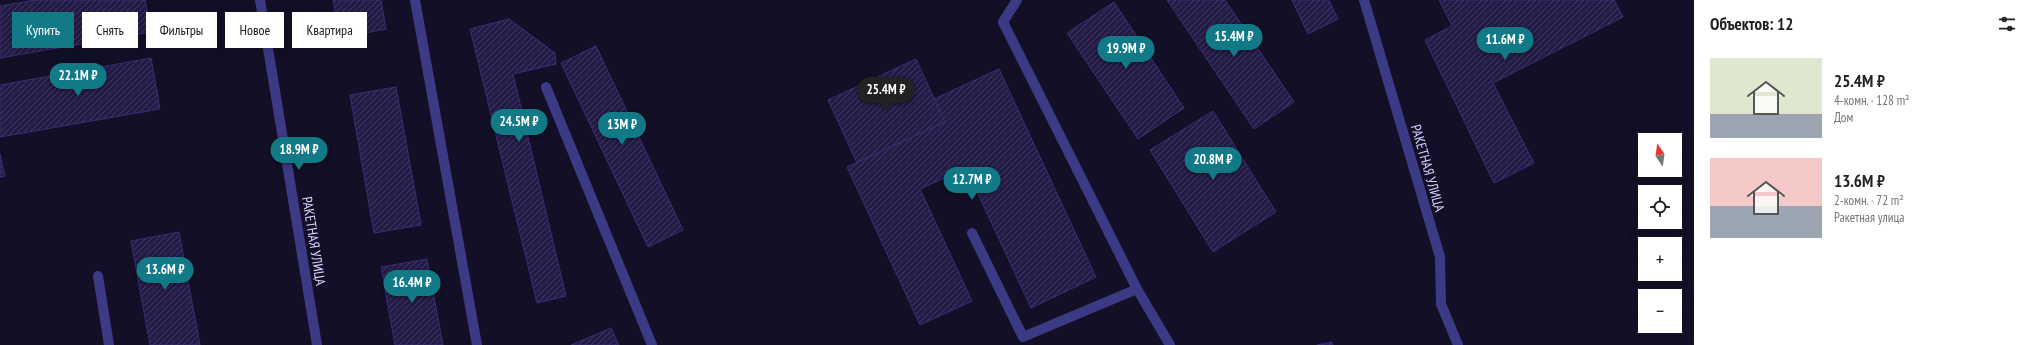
<!DOCTYPE html>
<html lang="ru">
<head>
<meta charset="utf-8">
<style>
  :root { --surface:#fff; --page:#f6f6f6; --text:#202124; --muted:#757577; --accent:#127987 }
  body { margin:0; font-family:"PT Sans Narrow",sans-serif; background:var(--page); color:var(--text); height:100vh; display:flex; flex-direction:column; font-size:15px; white-space:nowrap }
  * { box-sizing:border-box; margin:0 }
  p { font-size:13px; color:var(--muted) }
  .icon { flex:none; width:22px; height:22px; fill:none; stroke:currentColor; stroke-width:2; stroke-linecap:round; stroke-linejoin:round }
  .map { position:relative; flex:1; overflow:hidden }
  .panel { display:flex; flex-direction:column; background:var(--surface); width:340px }
  .panel>* { flex:none }
  .hud { position:absolute; left:12px; top:12px; width:380px; height:36px; display:flex; gap:8px }
  .needle { width:26px; rotate:347deg }
  .tools { position:absolute; left:1638px; top:133px; display:grid; gap:8px }
  .tools a { display:grid; place-items:center; width:44px; height:44px; border-radius:0px; background:var(--surface); box-shadow:0 4px 16px #0002; font-size:20px }
  .price { position:absolute; translate:-50% -34px; padding:0 9px; border-radius:14px; background:var(--accent); color:#fff; font-size:13px; line-height:26px; filter:drop-shadow(0 1px 2px #0008) }
  .price::after { content:''; position:absolute; left:50%; top:24px; width:12px; height:9px; margin-left:-6px; background:inherit; clip-path:polygon(0 0,100% 0,50% 100%) }
  .price.active { background:#222; color:#fff }
  ul { padding:0; list-style:none }
  li { display:flex; align-items:center; gap:12px; height:100px; padding:0 16px }
  li span { display:grid; place-items:center; flex:none; width:112px; height:80px; border-radius:0px; color:#555 }
  li>.icon { margin-inline-start:auto }
  span .icon { width:48px; height:48px; fill:#fffc; stroke-width:1 }
  li b { font-size:17px }
  h2 { display:flex; justify-content:space-between; align-items:center; height:48px; padding:0 16px; font-size:17px }
  .pill { padding:0 14px; border-radius:0px; background:var(--surface); box-shadow:0 4px 16px #0002; font-size:14px; line-height:36px }
  .pill.active { background:var(--accent); color:#fff }
  main { display:flex; flex:1; min-height:0 }
  .map>svg:first-child { display:block }
  .building { fill:url(#building-hatch); stroke:#3b2d73 }
  .lines { fill:none; stroke-linecap:round; stroke-linejoin:round }
  .lane { stroke:#3d3a85; stroke-width:10 }
  .street { stroke:#3d3a85; stroke-width:10 }
  .labels { text-anchor:middle; dominant-baseline:central; stroke-width:3; stroke-linejoin:round; paint-order:stroke }
  .street-label { font-size:14px; fill:#d9d4ff; stroke:#130f26 }
</style>
</head>
<body>
<main>
<div class="map">
<svg width="1694" height="345" viewBox="0 0 1694 345">
  <defs>
    <pattern id="building-hatch" width="6" height="6" patternUnits="userSpaceOnUse"><rect width="6" height="6" fill="#241b47"/><path d="M-1 1l2-2M0 6l6-6M5 7l2-2" fill="none" stroke="#433b63"/></pattern>
  </defs>
  <rect width="100%" height="100%" fill="#130f26"/>
  <g class="building">
    <path d="M35,0h110l6,32 -151,26v-52z"/>
    <path d="M333,0h48l5,29 -47,9z"/>
    <path d="M1167,0h58l69,102 -40,27z"/>
    <path d="M1292,0h37l9,19 -30,15z"/>
    <path d="M1439,0h175l9,17 -130,66 41,80 -40,20 -69,-143 27,-14z"/>
    <path d="M1114,2l70,106 -46,31 -71,-106z"/>
    <path d="M509,19l46,34 1,11 -43,10 53,222 -29,7 -67,-274z"/>
    <path d="M596,46l87,184 -35,17 -87,-184z"/>
    <path d="M151,58l9,51 -160,28v-52z"/>
    <path d="M916,59l29,63 -88,41 -29,-63z"/>
    <path d="M999,69l97,208 -65,31 -65,-140 -46,21 52,112 -52,24 -73,-158 98,-45 -11,-23z"/>
    <path d="M396,87l25,138 -47,8 -24,-138z"/>
    <path d="M1213,111l63,101 -63,40 -63,-102z"/>
    <path d="M0,154l5,22 -5,1z"/>
    <path d="M179,232l21,113h-50l-19,-104z"/>
    <path d="M427,259l16,86h-48l-14,-78z"/>
    <path d="M611,328l8,17h-48z"/>
    <path d="M1332,342l1,3h-16z"/>
  </g>
  <g class="lines">
    <g class="lane">
      <path d="M415,0l62,345"/>
      <path d="M1017,0l-14,22 134,267 33,56"/>
      <path d="M1364,0l76,257 1,47 17,41"/>
      <path d="M546,87l106,258"/>
      <path d="M972,233l51,104 114,-48"/>
      <path d="M98,276l11,69"/>
    </g>
    <path class="street" d="M260,0l57,345"/>
  </g>
  <g class="labels">
    <g class="street-label">
      <text transform="translate(1428 168) rotate(74)">РАКЕТНАЯ УЛИЦА</text>
      <text transform="translate(314 241) rotate(81)">РАКЕТНАЯ УЛИЦА</text>
    </g>
  </g>
</svg>
<div class="tools">
<a><svg class="needle" viewBox="-14 -14 28 28"><path d="M0-13l5 13h-10z" fill="#e53935"/><path d="M0 13l5-13h-10z" fill="#757577"/></svg></a>
<a><svg class="icon" aria-label="locate" viewBox="0 0 24 24"><circle cx="12" cy="12" r="6"/><path d="M12 2v4M12 18v4M2 12h4M18 12h4"/></svg></a>
<a>+</a>
<a>−</a>
</div>
<b class="price" style="left:1234px;top:58px">15.4M ₽</b>
<b class="price" style="left:1505px;top:61px">11.6M ₽</b>
<b class="price" style="left:1126px;top:70px">19.9M ₽</b>
<b class="price" style="left:78px;top:97px">22.1M ₽</b>
<b class="price active" style="left:886px;top:111px">25.4M ₽</b>
<b class="price" style="left:519px;top:143px">24.5M ₽</b>
<b class="price" style="left:622px;top:146px">13M ₽</b>
<b class="price" style="left:299px;top:171px">18.9M ₽</b>
<b class="price" style="left:1213px;top:181px">20.8M ₽</b>
<b class="price" style="left:972px;top:201px">12.7M ₽</b>
<b class="price" style="left:165px;top:291px">13.6M ₽</b>
<b class="price" style="left:412px;top:304px">16.4M ₽</b>
<div class="hud">
<a class="pill active">Купить</a>
<a class="pill">Снять</a>
<a class="pill">Фильтры</a>
<a class="pill">Новое</a>
<a class="pill">Квартира</a>
</div>
</div>
<section class="panel">
<h2>Объектов: 12<svg class="icon" aria-label="filters" viewBox="0 0 24 24"><path d="M4 7h16M4 17h16"/><circle cx="9" cy="7" r="2"/><circle cx="15" cy="17" r="2"/></svg></h2>
<ul>
<li><span style="background:linear-gradient(#dfe7d0 70%,#9aa5b1 0)"><svg class="icon" aria-label="home" viewBox="0 0 24 24"><path d="M3 11l9-7 9 7M6 9v11h12V9"/></svg></span><div><b>25.4M ₽</b><p>4-комн. · 128 m²</p><p>Дом</p></div></li>
<li><span style="background:linear-gradient(#f6c9c9 60%,#9aa5b1 0)"><svg class="icon" aria-label="home" viewBox="0 0 24 24"><path d="M3 11l9-7 9 7M6 9v11h12V9"/></svg></span><div><b>13.6M ₽</b><p>2-комн. · 72 m²</p><p>Ракетная улица</p></div></li>
</ul>
</section>
</main>
</body>
</html>
